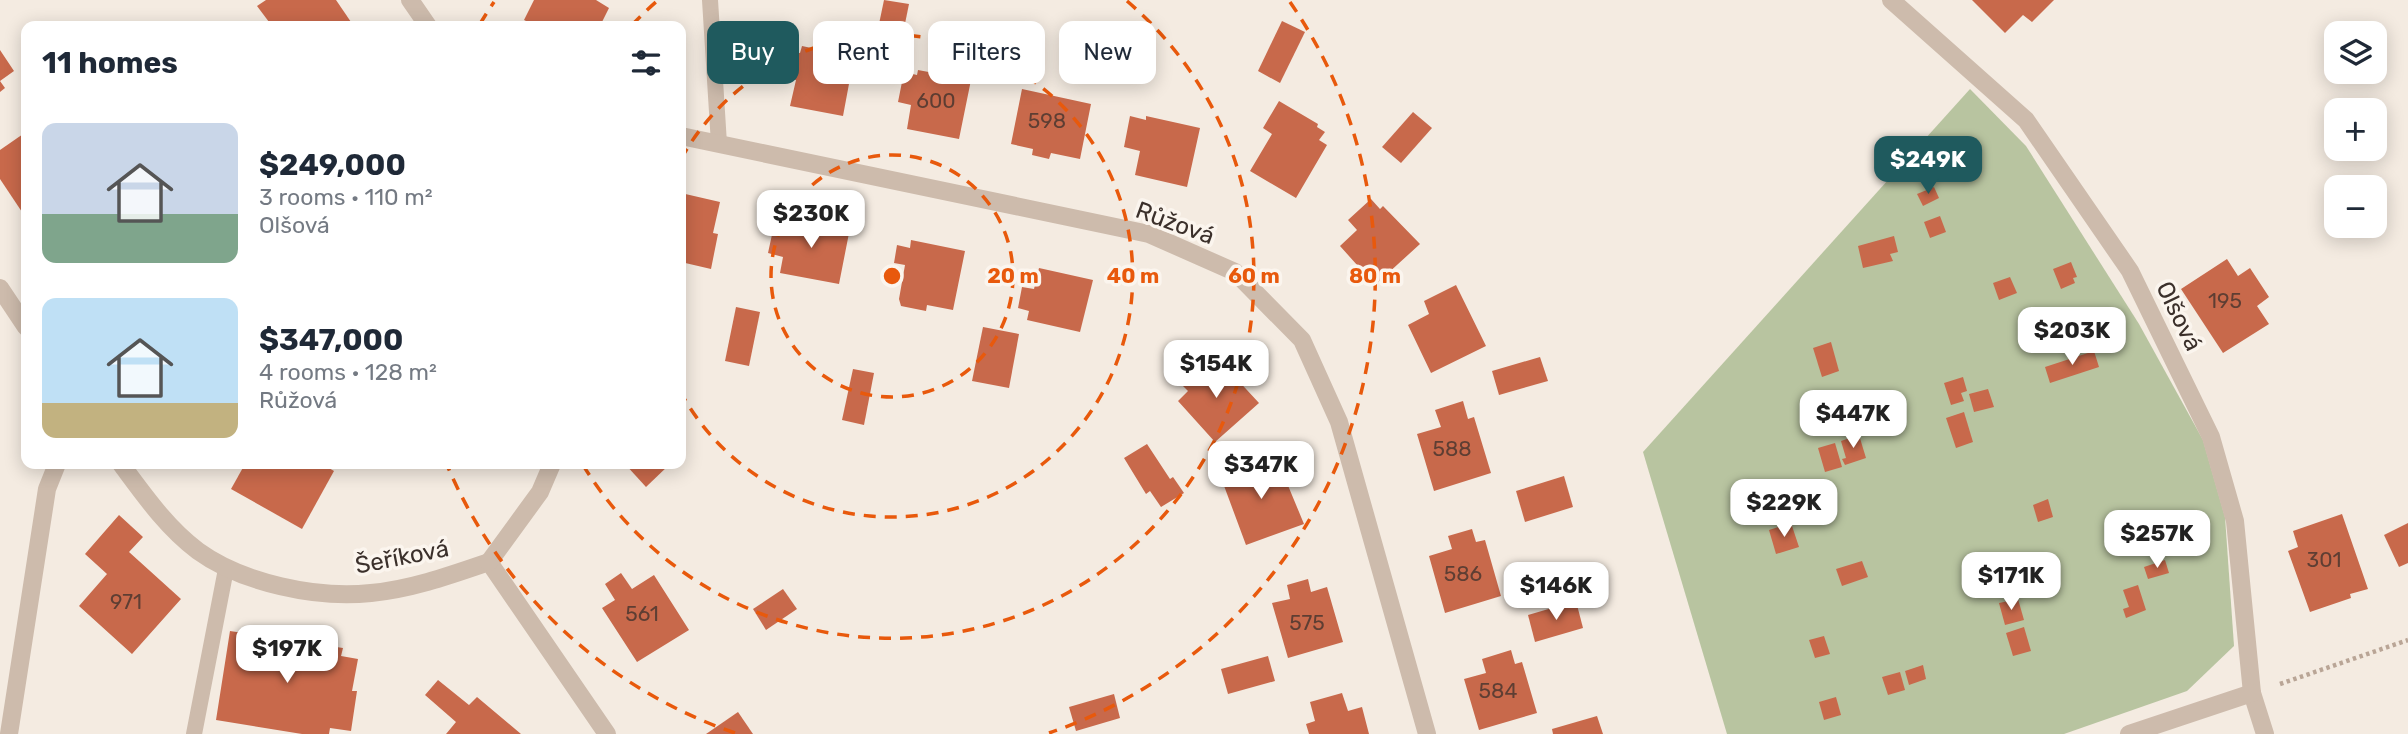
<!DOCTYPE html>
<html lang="en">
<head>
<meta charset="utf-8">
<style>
  :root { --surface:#fff; --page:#f2f2f3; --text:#1f2937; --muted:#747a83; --accent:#1f5a5e }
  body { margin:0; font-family:Rubik,sans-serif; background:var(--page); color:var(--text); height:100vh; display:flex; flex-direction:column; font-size:26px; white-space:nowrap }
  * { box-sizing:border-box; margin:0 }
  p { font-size:23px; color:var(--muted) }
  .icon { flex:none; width:38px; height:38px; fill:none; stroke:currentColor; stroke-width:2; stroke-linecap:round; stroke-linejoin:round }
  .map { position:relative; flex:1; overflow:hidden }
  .panel { position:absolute; left:21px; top:21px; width:665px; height:448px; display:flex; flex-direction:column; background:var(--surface); border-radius:14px; box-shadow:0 4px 18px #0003 }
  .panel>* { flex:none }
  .guide { position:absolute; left:707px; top:21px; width:665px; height:63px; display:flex; gap:14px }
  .tools { position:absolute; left:2324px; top:21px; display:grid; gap:14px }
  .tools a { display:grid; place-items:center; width:63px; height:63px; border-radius:14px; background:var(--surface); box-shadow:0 4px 18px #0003; font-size:35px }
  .price { position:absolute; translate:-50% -60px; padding:0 16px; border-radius:14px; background:#fff; color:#222; font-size:23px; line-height:46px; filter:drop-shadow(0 2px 4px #0008) }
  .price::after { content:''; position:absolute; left:50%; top:42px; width:21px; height:16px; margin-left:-10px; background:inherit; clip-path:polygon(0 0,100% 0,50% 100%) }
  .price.active { background:var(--accent); color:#fff }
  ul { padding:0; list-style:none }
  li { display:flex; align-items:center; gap:21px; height:175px; padding:0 21px }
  li span { display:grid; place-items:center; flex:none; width:196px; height:140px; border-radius:14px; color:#555 }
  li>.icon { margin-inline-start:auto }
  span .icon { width:84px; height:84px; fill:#fffc; stroke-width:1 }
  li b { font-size:30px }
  h2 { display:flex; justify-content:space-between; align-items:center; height:84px; padding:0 21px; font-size:30px }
  .chip { padding:0 24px; border-radius:14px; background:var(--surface); box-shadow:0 4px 18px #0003; font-size:24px; line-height:63px }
  .chip.active { background:var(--accent); color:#fff }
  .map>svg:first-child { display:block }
  .green { fill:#b8c4a0 }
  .building { fill:#c8694b }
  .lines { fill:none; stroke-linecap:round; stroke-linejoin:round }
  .path { stroke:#b9a596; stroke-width:4.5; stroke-dasharray:3.5 3.5; stroke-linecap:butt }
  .service { stroke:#cdbbac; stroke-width:16 }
  .minor { stroke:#cdbbac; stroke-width:18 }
  .ring { fill:none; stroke:#e8590c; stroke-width:3.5; stroke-dasharray:12 9 }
  .labels { text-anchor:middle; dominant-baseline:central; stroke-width:7; stroke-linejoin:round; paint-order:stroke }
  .number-label { font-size:21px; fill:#5e3e33 }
  .street-label { font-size:24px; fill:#3b302b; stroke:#fbf5ee }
  .centre { fill:#e8590c; stroke:#fbf5ee; stroke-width:3.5 }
  .ring-label { font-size:21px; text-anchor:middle; font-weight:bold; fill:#e8590c; stroke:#fbf5ee; stroke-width:7; stroke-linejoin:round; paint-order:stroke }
</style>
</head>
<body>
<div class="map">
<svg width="2408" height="734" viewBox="0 0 2408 734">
  <rect width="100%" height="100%" fill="#f4ebe1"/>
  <path class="green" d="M1970,89l56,57 113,178 64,116 22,77 9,129 -47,45 -123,43h-337l-84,-282z"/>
  <g class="building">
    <path d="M266,0h70l15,22 -6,4h-73l-15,-20z"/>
    <path d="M534,0h62l13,8 -9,18h-64l-12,-6z"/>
    <path d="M884,0l25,4 -10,49 -25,-5z"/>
    <path d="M1972,0h82l-22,22 -9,-7 -18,18z"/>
    <path d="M1282,21l23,11 -25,51 -22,-12z"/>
    <path d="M802,46l52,11 -11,59 -53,-10 6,-26 -14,-2 5,-27 13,2z"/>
    <path d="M0,50l14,21 -14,10 5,7 -5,4z"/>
    <path d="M918,70l53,10 -12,59 -52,-10 4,-24 -13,-3 6,-30 13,3z"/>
    <path d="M1022,89l69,15 -11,55 -29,-6 -2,6 -17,-4 1,-6 -22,-5z"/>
    <path d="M1279,101l39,23 -1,3 8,5 -6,8 8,5 -31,53 -46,-27 22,-37 -9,-6z"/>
    <path d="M1413,112l19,16 -31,35 -19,-16z"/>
    <path d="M1130,116l16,4v-4l54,12 -13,59 -52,-12 5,-24 -16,-4z"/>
    <path d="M26,132v82l-2,1 -24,-36v-29z"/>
    <path d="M1934,187l5,11 -16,8 -6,-12z"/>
    <path d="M681,193l39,9 -7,31 5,1 -7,35 -30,-7z"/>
    <path d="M1371,199l9,10 3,-3 37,38 -45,41 -35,-39 17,-16 -9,-10z"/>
    <path d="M790,216l60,12 -11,56 -59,-11 3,-16 -15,-4 5,-23 14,4z"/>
    <path d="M1940,216l6,16 -16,6 -6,-16z"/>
    <path d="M1894,236l4,16 -8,2 3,7 -30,7 -5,-22z"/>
    <path d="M911,240l54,11 -12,59 -26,-5 -1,6 -25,-5 -2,-7 6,-34 -11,-2 3,-18 13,3z"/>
    <path d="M2227,259l11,17 12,-8 19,29 -12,9 12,18 -46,29 -42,-64z"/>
    <path d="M2071,262l6,15 -4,1 2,5 -14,6 -8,-20z"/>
    <path d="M1039,268l54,12 -13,52 -53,-12 2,-9 -11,-3 4,-21 12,2z"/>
    <path d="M2010,277l7,16 -18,7 -6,-17z"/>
    <path d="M1456,285l30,61 -55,27 -23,-48 21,-11 -5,-13z"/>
    <path d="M736,307l24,5 -11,54 -24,-5z"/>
    <path d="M983,327l36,7 -10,54 -37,-7z"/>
    <path d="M1831,342l8,29 -17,6 -9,-29z"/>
    <path d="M2094,351l5,16 -49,16 -5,-16z"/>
    <path d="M1540,357l8,24 -49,14 -7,-24z"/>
    <path d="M1221,362l38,41 -44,39 -37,-41 10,-10 -8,-8 17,-16 8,10z"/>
    <path d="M853,369l21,4 -10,52 -22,-5z"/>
    <path d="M1963,377l4,14 -6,2 3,8 -13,4 -7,-22z"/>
    <path d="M1988,389l6,18 -20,5 -5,-18z"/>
    <path d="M1463,401l5,18 6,-2 17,56 -57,18 -17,-57 24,-7 -6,-17z"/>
    <path d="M1964,412l9,30 -17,6 -10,-30z"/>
    <path d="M1859,435l7,23 -21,7 -3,-6 4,-1 -5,-17z"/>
    <path d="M1835,443l7,24 -17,5 -7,-24z"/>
    <path d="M1147,444l23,35 3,-2 11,16 -23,14 -11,-16 -4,3 -22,-36z"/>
    <path d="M1277,459l27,65 -58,21 -26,-70 37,-14 2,4z"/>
    <path d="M245,464h77l12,7 -32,58 -71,-40z"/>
    <path d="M625,464h45l-24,23z"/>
    <path d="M1564,476l9,31 -48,15 -9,-31z"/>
    <path d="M2048,499l5,18 -15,5 -5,-17z"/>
    <path d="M2342,514l26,75 -18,5 1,4 -41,14 -22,-61 10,-4 -5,-16z"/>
    <path d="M119,515l24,22 -14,15 52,47 -49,55 -53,-48 28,-32 -22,-20z"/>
    <path d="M1791,523l8,24 -23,7 -7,-24z"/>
    <path d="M2408,523v40l-9,4 -15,-32z"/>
    <path d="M1472,529l4,13 9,-2 16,56 -56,17 -16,-57 23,-7 -4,-13z"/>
    <path d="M2165,560l4,13 -21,6 -4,-12z"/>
    <path d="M1862,561l6,16 -26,9 -6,-17z"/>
    <path d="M621,573l11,16 22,-14 35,55 -52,32 -35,-54 13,-8 -10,-16z"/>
    <path d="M1308,579l3,13 16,-5 16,55 -55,16 -16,-55 18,-4 -3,-14z"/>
    <path d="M2138,585l8,25 -20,8 -3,-9 6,-2 -6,-17z"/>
    <path d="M783,589l14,20 -31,21 -13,-21z"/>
    <path d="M2018,599l6,21 -19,5 -6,-22z"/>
    <path d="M1576,601l7,27 -48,14 -7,-27z"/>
    <path d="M2024,627l7,24 -18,5 -7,-23z"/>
    <path d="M230,631l113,17 -2,8 17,3 -6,32h5l-6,40 -21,-3 -1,6h-27l-86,-14z"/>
    <path d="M1824,636l6,18 -15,4 -6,-18z"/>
    <path d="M1511,650l4,14 7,-2 15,51 -58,17 -15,-51 22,-6 -4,-14z"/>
    <path d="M1268,656l7,25 -47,13 -7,-25z"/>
    <path d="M1923,665l3,14 -17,6 -4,-14z"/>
    <path d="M1900,672l5,18 -17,5 -6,-18z"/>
    <path d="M438,680l31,25 8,-8 44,37h-75l10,-12 -31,-27z"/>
    <path d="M1342,693l6,18 14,-4 7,27h-60l-3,-10 9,-3 -5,-19z"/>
    <path d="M1114,694l6,24 -44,13 -7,-24z"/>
    <path d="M1836,697l5,18 -17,5 -5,-18z"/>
    <path d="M738,712l15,22h-47z"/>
    <path d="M1597,716l6,18h-50l-1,-5z"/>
  </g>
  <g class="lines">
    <path class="path" d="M2280,684l128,-44"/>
    <g class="service">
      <path d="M710,0l9,144"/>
      <path d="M194,734l32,-165"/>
    </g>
    <g class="minor">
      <path d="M410,0l18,26"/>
      <path d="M1891,0l135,120 104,151 81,166 24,84 17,172 13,41"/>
      <path d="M681,136l468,98 86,38 67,68 37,82 88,312"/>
      <path d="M0,288l26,39"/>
      <path d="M121,464c23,31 46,64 77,87 44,32 119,48 173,42 41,-4 80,-18 118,-31l118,172"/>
      <path d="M489,562l51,-70 12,-28"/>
      <path d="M9,734l38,-245 10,-25"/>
      <path d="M2129,734l123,-41"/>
    </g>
  </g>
  <g class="ring">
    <circle cx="892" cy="276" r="121"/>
    <path d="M681 159A241 241 0 1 1 681 393"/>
    <path d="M632 25A362 362 0 0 1 657 1M1127 1A362 362 0 1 1 583 465"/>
    <path d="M735 733A483 483 0 0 1 447 465M480 24A483 483 0 0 1 494 2M1290 2A483 483 0 0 1 1049 733"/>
  </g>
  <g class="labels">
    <g class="number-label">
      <text x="936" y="100">600</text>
      <text x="1047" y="120">598</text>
      <text x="2225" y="300">195</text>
      <text x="1452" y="448">588</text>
      <text x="2324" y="559">301</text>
      <text x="1463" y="573">586</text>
      <text x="126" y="601">971</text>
      <text x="642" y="613">561</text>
      <text x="1307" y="622">575</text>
      <text x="1498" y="690">584</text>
    </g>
    <g class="street-label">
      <text transform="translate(1175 223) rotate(20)">Růžová</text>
      <text transform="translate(2179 316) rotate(64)">Olšová</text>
      <text transform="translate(402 557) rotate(-11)">Šeříková</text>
    </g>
  </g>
  <circle cx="892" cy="276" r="10" class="centre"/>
  <g class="ring-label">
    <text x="1013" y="283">20 m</text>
    <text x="1133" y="283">40 m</text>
    <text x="1254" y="283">60 m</text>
    <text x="1375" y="283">80 m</text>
  </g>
</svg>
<div class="tools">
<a><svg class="icon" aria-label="layers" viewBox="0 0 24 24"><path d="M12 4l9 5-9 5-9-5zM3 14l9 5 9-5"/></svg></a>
<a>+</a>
<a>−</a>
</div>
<b class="price active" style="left:1928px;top:196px">$249K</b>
<b class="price" style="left:811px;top:250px">$230K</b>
<b class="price" style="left:2072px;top:367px">$203K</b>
<b class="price" style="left:1216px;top:400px">$154K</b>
<b class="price" style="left:1853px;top:450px">$447K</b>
<b class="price" style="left:1261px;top:501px">$347K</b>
<b class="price" style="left:1784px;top:539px">$229K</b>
<b class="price" style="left:2157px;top:570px">$257K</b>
<b class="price" style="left:2011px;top:612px">$171K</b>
<b class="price" style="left:1556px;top:622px">$146K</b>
<b class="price" style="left:287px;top:685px">$197K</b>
<div class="guide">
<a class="chip active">Buy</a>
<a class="chip">Rent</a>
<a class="chip">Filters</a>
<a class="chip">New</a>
</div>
<section class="panel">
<h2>11 homes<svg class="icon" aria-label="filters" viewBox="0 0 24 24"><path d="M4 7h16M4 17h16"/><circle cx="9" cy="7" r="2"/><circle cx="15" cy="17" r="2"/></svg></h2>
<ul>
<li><span style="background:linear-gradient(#c9d6e8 65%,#7fa58c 0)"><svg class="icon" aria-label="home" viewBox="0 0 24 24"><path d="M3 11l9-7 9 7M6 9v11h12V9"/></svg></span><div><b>$249,000</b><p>3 rooms · 110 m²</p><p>Olšová</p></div></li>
<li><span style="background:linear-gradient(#bfe0f5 75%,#c2b280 0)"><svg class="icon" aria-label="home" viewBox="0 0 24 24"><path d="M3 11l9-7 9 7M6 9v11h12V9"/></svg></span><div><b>$347,000</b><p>4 rooms · 128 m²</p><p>Růžová</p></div></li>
</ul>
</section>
</div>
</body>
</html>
